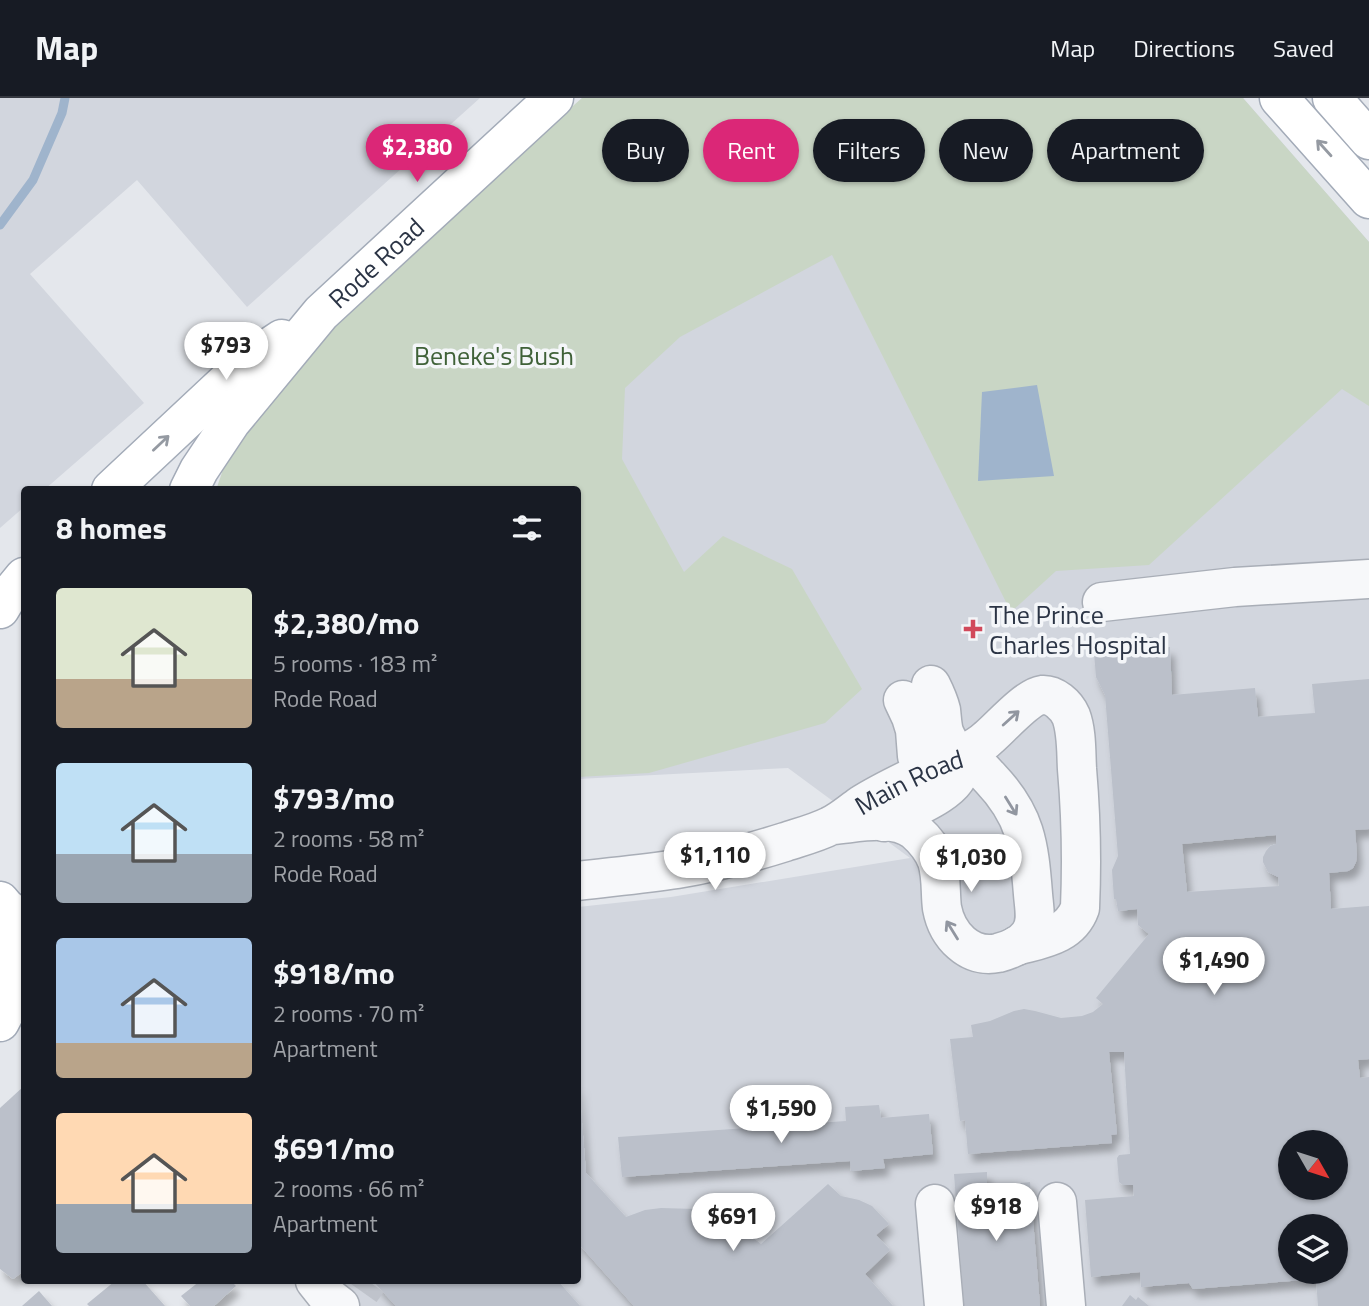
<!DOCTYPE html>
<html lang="en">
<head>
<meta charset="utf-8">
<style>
  :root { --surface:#171b24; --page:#242831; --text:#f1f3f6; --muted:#9ea1a6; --line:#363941; --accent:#db2777 }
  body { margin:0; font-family:"Titillium Web",sans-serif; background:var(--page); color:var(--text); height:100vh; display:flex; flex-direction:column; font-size:26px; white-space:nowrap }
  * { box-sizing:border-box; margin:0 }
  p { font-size:23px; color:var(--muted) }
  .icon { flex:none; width:38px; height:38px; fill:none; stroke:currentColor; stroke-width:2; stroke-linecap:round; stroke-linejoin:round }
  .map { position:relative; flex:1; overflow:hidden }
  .panel { position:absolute; left:21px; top:388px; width:560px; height:798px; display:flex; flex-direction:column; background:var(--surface); border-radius:7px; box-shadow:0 2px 5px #0004 }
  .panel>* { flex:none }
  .banner { position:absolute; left:602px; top:21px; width:662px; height:63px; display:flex; gap:14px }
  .needle { width:46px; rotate:129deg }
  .tools { position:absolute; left:1278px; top:1032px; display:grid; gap:14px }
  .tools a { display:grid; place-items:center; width:70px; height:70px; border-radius:50%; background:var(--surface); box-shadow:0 2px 5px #0004; font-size:35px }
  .price { position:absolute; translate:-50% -60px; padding:0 16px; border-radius:24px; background:#fff; color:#222; font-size:23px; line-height:46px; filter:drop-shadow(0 2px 4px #0008) }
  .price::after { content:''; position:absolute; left:50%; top:42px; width:21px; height:16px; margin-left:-10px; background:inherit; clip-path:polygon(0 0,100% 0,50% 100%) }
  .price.current { background:var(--accent); color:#fff }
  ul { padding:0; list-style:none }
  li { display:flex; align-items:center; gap:21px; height:175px; padding:0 35px }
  li span { display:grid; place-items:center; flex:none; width:196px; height:140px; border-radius:7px; color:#555 }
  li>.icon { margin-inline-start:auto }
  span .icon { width:84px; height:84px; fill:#fffc; stroke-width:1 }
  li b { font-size:30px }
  h2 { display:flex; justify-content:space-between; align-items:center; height:84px; padding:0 35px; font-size:30px }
  .pill { padding:0 24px; border-radius:32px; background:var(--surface); box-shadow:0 2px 5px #0004; font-size:24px; line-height:63px }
  .pill.current { background:var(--accent); color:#fff }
  header { display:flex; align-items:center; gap:42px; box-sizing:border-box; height:98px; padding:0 35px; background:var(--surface); border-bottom:2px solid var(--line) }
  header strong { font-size:33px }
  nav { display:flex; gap:38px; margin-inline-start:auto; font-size:24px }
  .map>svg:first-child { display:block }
  .built { fill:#d2d6de; fill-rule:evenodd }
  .green { fill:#c9d6c5 }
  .water { fill:#9fb4cc }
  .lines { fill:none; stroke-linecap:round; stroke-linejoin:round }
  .stream { stroke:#9fb4cc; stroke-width:9 }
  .building { fill:#bbc0ca; fill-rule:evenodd; filter:url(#shadow) }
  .minor-tunnel { stroke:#bfc3cb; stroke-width:38; stroke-dasharray:38 19; stroke-linecap:butt }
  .minor-casing { stroke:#a9aeb7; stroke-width:41 }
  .major-casing { stroke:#a3abb8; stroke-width:41 }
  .minor { stroke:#f7f8fa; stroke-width:38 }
  .major { stroke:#fff; stroke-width:38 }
  .oneway { stroke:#959aa2 }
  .oneway2 { stroke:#9196a0 }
  .poi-dot { fill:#d1495b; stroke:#f4f6f9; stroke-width:2.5 }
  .labels { text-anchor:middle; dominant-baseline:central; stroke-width:7; stroke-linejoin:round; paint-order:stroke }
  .street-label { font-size:26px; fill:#2b3445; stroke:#f4f6f9 }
  .park-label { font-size:26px; fill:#3f6138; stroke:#f4f6f9 }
  .poi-label { font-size:26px; fill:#2b3445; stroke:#f4f6f9; text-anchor:start }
</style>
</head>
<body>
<header>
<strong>Map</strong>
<nav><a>Map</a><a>Directions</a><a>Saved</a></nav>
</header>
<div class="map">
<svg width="1369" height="1208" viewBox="0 0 1369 1208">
  <defs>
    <filter id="shadow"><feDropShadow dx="4.5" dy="8" stdDeviation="3.5" flood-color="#0004"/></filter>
  </defs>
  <rect width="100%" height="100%" fill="#e4e7ec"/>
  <g class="built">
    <path d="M0,0h480l-233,209 -110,-127 -107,94 114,129 -100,87h-20v17l-24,21z"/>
    <path d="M582,0h661l126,144v1064h-1054l-17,-25h280v-374l93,-10 239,-39 -122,-90 -210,11v-289h-362zM1290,1045h45v45h-45zM1290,1129h45v45h-45z"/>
  </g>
  <path class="green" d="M582,0h661l126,144v164l-27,-17 -193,176 -93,6 -45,41 -179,-357 -152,82 -55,51 -3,71 62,113 39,-36 69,33 70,120 -37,34 -176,50 -71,4v-287h-362l11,-32 136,-168z"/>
  <path class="water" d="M1037,287l17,91 -76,5 4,-89z"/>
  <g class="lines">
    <path class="stream" d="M0,127l33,-45 29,-67 3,-15"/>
  </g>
  <g class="building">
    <path d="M1153,539v12l17,-2 2,48 83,-7 3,29 57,-4 -3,-29 57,-5v150l-14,1 2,25 -1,7 -3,6 -5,3 -19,2 2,36 38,-3v153l-11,1 2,18 9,-1v229h-51l-2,-27 -123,10 -4,-6 -48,4 -1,-15 -49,5 -6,-77 49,-4 -1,-11h-10l-4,-3 -2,-24 2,-3 11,-1 -6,-102h-15l8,82 -6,1 1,8 -144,11 -3,-34 -5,1 -10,-82 23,-2 -2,-12 19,-4 24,-10 10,-2 11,2 26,7 21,-2 11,-4 10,-8 -7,-6 53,-64 -11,-9 -1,-16 -19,2 -2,-12h-2l-2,-29 6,-14 -13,-161 -9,-18 -2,-24h4l-2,-12zM1276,737v9l-6,2 -4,5 -3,6v5l5,10 10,5 1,9 -92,6 -5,-48zM1290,1045h45v45h-45zM1290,1129h45v45h-45z"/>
    <path d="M578,987h1l7,88 40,44 19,-7 16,-2 35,1 18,5 18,8 29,22 67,-60 13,12 18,4 13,6 17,18 -13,11 14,15 -25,24 28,32h-259l-56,-63z"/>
    <path d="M24,988v185l-11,8 -13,-10v-161z"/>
    <path d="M879,1007l2,13 48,-4 4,40 -50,5 2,9 -34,3 -1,-10 -228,16 -4,-40 228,-16 -1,-14z"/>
    <path d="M987,1074v15l43,-5 10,124h-76l-10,-132z"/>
    <path d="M115,1183h28l22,25h-76l-2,-2z"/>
    <path d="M200,1183h31l5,5 -22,20h-24l-9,-10z"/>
    <path d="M373,1183h185l22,25h-184z"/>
    <path d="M39,1193l13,15h-30z"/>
    <path d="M1130,1197l6,5 2,-3 11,9h-27z"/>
  </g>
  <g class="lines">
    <path class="minor-tunnel" d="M361,1193l7,-10"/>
    <defs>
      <g id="minor">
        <path d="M1102,504l133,-15 134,-8"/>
        <path d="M903,602l8,17 4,13 2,26 12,22 6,18"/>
        <path d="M956,660c11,-6 23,-11 32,-20 12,-10 39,-41 54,-43 12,-1 24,10 29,21 6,16 5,36 6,53 4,46 5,92 3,139 -10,28 -39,31 -64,38"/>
        <path d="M884,724c17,-9 79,-31 75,-55 -1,-12 -11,-24 -15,-35 -2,-7 -2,-14 -3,-22 -2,-8 -6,-17 -10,-25"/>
        <path id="s1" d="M578,783c33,-4 66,-7 99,-12 37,-6 73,-16 108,-27 15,-5 31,-9 45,-16 11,-5 21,-14 31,-21 14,-9 93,-51 105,-47 9,2 18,14 24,20 36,38 39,66 43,116 1,14 5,29 -4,41 -7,10 -19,15 -31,18 -29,6 -51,-18 -56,-45 -2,-15 0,-31 -5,-47 -4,-11 -13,-22 -22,-30 -22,-17 -57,-8 -82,-6"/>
        <path d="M1057,1104l9,104"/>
        <path d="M935,1106l9,102"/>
        <path d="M315,1183l12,15 13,10"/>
      </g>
      <g id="major">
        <path d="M1279,0l90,101"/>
        <path d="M1332,0l37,42"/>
        <path d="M111,392l139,-130 32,-21"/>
        <path id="s2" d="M189,392l10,-20 32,-48 90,-109 233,-215"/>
        <path d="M0,511l6,-10 18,-22"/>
        <path d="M0,803l6,7 18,14"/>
        <path d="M0,868l17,-31 7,-10"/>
        <path d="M0,924l24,-46"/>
      </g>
    </defs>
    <use href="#minor" class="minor-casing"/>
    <use href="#major" class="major-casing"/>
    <use href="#minor" class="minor"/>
    <use href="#major" class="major"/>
  </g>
  <defs><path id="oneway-shaft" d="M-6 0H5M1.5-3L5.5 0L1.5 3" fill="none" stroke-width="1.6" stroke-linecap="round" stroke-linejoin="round" transform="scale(1.75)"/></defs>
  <g class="oneway">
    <use href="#oneway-shaft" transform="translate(1324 50) rotate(-132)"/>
    <use href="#oneway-shaft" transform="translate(161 345) rotate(-43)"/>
  </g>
  <g class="oneway2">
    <use href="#oneway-shaft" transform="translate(1011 620) rotate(-42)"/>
    <use href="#oneway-shaft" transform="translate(1011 708) rotate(58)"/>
    <use href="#oneway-shaft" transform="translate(952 832) rotate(-122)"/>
  </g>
  <path class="poi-dot" d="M969.5 520.5h7v7h7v7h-7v7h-7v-7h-7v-7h7z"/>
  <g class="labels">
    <g class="street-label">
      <text stroke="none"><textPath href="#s2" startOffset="296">Rode Road</textPath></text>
      <text stroke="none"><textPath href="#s1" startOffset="350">Main Road</textPath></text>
    </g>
    <g class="park-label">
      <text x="494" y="257">Beneke's Bush</text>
    </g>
    <g class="poi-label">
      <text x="989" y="516">The Prince<tspan x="989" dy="30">Charles Hospital</tspan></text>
    </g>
  </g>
</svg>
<div class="tools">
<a><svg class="needle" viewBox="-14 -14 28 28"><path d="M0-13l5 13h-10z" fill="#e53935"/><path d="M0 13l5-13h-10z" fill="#9ea1a6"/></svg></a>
<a><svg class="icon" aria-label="layers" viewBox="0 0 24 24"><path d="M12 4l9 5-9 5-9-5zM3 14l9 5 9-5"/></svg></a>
</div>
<b class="price current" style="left:417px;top:86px">$2,380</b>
<b class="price" style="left:226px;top:284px">$793</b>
<b class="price" style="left:715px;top:794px">$1,110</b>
<b class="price" style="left:971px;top:796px">$1,030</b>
<b class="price" style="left:1214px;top:899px">$1,490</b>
<b class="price" style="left:781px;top:1047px">$1,590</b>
<b class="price" style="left:996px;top:1145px">$918</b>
<b class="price" style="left:733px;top:1155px">$691</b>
<div class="banner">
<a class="pill">Buy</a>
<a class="pill current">Rent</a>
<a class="pill">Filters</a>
<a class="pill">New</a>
<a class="pill">Apartment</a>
</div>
<section class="panel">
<h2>8 homes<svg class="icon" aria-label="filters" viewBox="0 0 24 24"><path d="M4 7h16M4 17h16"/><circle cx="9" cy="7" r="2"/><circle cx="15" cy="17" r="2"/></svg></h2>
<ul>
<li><span style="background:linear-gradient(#dfe7d0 65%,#b9a48a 0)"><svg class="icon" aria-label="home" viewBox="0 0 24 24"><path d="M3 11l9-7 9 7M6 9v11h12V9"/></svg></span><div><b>$2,380/mo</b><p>5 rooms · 183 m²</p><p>Rode Road</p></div></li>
<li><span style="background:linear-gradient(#bfe0f5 65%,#9aa5b1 0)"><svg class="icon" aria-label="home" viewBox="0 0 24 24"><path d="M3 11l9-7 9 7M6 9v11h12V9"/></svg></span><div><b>$793/mo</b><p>2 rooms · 58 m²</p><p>Rode Road</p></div></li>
<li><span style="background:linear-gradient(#a9c7e8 75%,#b9a48a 0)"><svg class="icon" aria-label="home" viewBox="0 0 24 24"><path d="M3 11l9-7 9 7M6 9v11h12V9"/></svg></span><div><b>$918/mo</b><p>2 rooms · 70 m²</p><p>Apartment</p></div></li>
<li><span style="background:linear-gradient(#ffd9b3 65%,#9aa5b1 0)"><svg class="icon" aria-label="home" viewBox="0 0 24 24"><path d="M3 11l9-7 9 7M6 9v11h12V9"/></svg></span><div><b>$691/mo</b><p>2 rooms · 66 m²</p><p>Apartment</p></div></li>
</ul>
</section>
</div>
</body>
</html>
